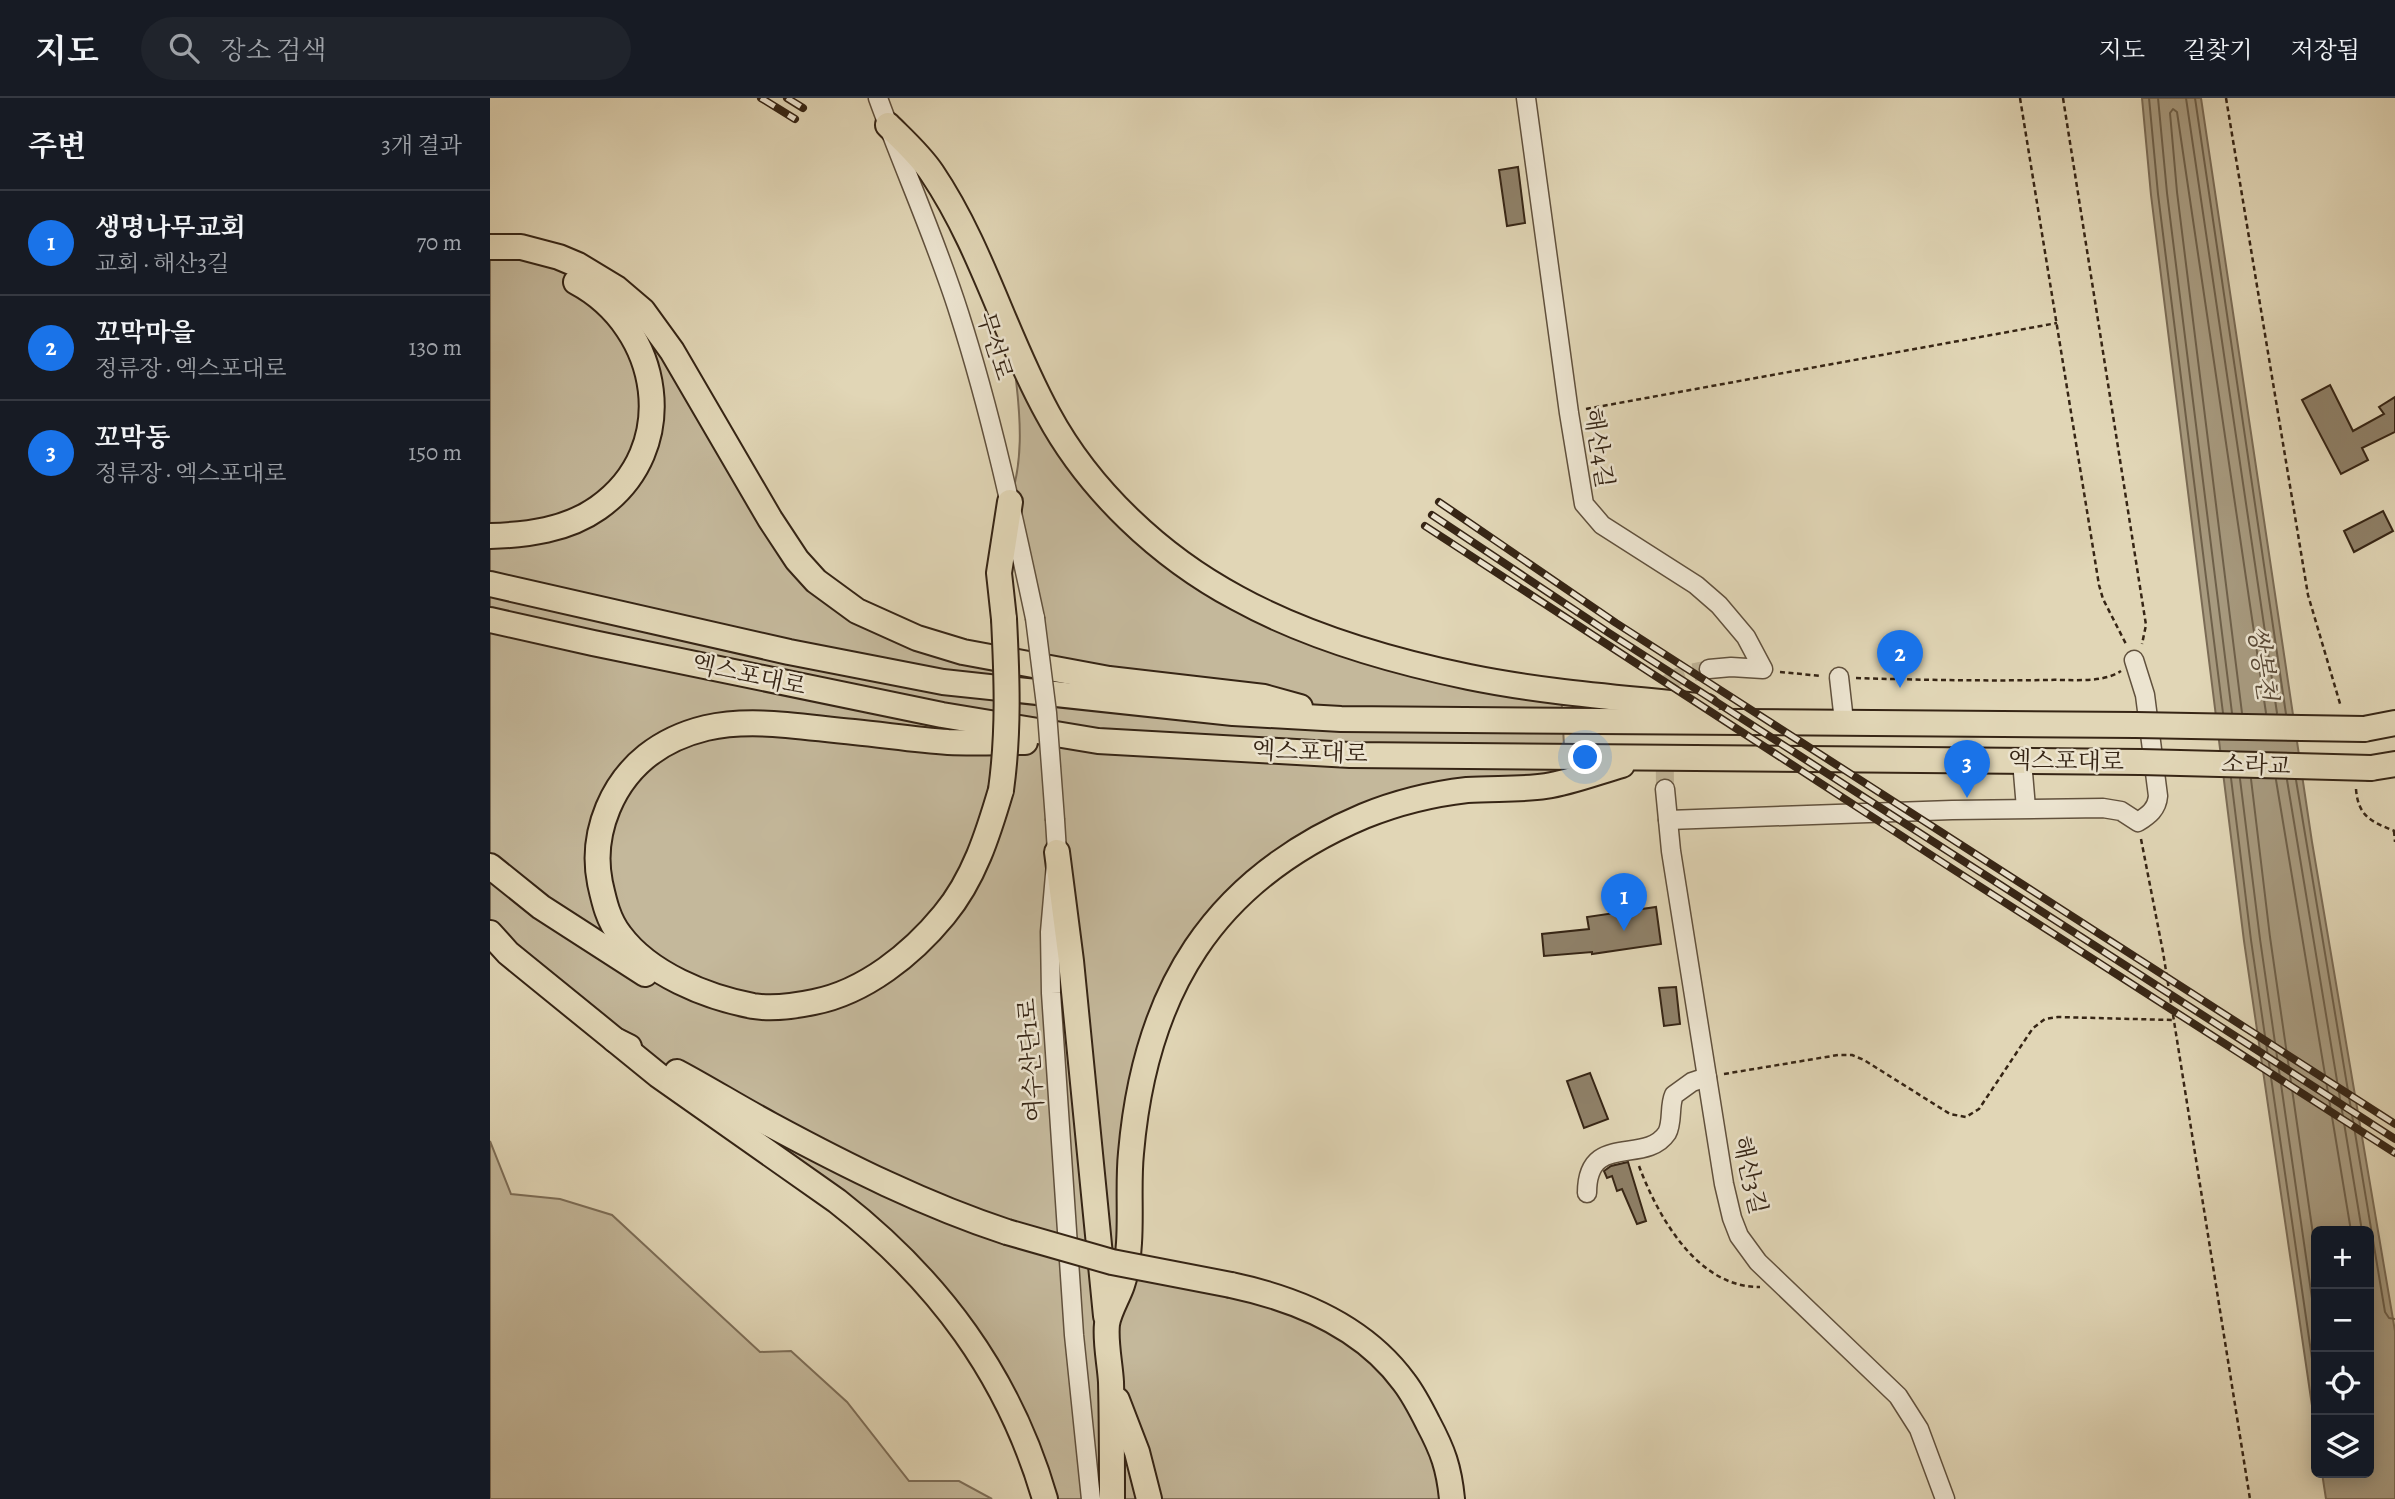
<!DOCTYPE html>
<html lang="ko">
<meta charset="utf-8">
<style>
:root{--surface:#171b24;--page:#20242c;--text:#f1f3f6;--muted:#9ea1a6;--line:#363941;--accent:#1a73e8}
body{margin:0;font-family:Alegreya,"Noto Serif KR",serif;background:var(--page);color:var(--text)}
.controls{position:absolute;right:21px;bottom:21px;display:grid;overflow:hidden;border-radius:10px;box-shadow:0 4px 18px #0003}
.controls button{width:63px;height:63px;display:grid;place-items:center;padding:0;border:0;border-bottom:2px solid var(--line);background:var(--surface);color:var(--text);font:35px sans-serif}
.you{position:absolute;left:1096px;top:660px;width:24px;height:24px;margin:-18px;border:5px solid #fff;border-radius:50%;background:#1a73e8;box-shadow:0 0 0 10px #1a73e833}
.badge{display:grid;place-items:center;width:46px;height:46px;border-radius:50%;background:var(--accent);color:#fff;font-size:23px;font-weight:700}
.pin{position:absolute;translate:-50% -58px;filter:drop-shadow(0 2px 4px #0008)}
.pin::after{content:'';position:absolute;top:37px;width:24px;height:21px;background:inherit;clip-path:polygon(0 0,100% 0,50% 100%)}
.list{margin:0;padding:0;list-style:none}
h2{display:flex;justify-content:space-between;align-items:center;height:91px;margin:0;padding:0 28px;font-size:30px}
h2 small{font-size:23px;font-weight:400;color:var(--muted)}
.list li{display:grid;grid-template-columns:46px 1fr auto;gap:21px;align-items:center;box-sizing:border-box;height:105px;padding:0 28px;border-top:2px solid var(--line)}
.list b{display:block;font-size:26px;white-space:nowrap}
.list p{margin:0;font-size:23px;white-space:nowrap;color:var(--muted)}
.list em{font-size:23px;font-style:normal;color:var(--muted)}
.icon{flex:none;width:38px;height:38px;fill:none;stroke:currentColor;stroke-width:2;stroke-linecap:round;stroke-linejoin:round}
.map{position:relative;flex:none;width:1905px;height:1401px;overflow:hidden}
header{display:flex;align-items:center;gap:42px;box-sizing:border-box;height:98px;padding:0 35px;background:var(--surface);border-bottom:2px solid var(--line)}
header strong{font-size:33px}
nav{display:flex;gap:38px;margin-inline-start:auto;font-size:24px}
.search{width:490px;height:63px;background:var(--page);display:flex;align-items:center;gap:18px;box-sizing:border-box;padding:0 24px;border-radius:38px;color:var(--muted);font-size:26px}
main{display:flex}
aside{flex:1;background:var(--surface)}
.map>svg:first-child{display:block}
.green{fill:#c4b89b;stroke:#7d6e58;stroke-width:2}
.water{fill:#a79a7f;stroke:#7a6b55;stroke-width:2}
.lines{fill:none;stroke-linecap:round;stroke-linejoin:round}
.shore{stroke:#6e604a;stroke-width:2}
.building{fill:#8f8169;stroke:#362515;stroke-width:2}
.minor-tunnel{stroke:#bfb396;stroke-width:18;stroke-dasharray:18 9;stroke-linecap:butt}
.minor-casing{stroke:#61513d;stroke-width:21}
.highway-casing{stroke:#362515;stroke-width:28}
.path{stroke:#362515;stroke-width:2.5;stroke-dasharray:5 3.5;stroke-linecap:butt}
.minor{stroke:#ece4d0;stroke-width:18}
.highway{stroke:#e1d6b6;stroke-width:24}
.rail-casing{stroke:#362515;stroke-width:8}
.rail{stroke:#ece4d0;stroke-width:5;stroke-dasharray:16;stroke-linecap:butt}
.minor-bridge-casing{stroke:#61513d;stroke-width:21;stroke-linecap:butt}
.highway-bridge-casing{stroke:#362515;stroke-width:28;stroke-linecap:butt}
.minor-bridge{stroke:#ece4d0;stroke-width:18}
.highway-bridge{stroke:#e1d6b6;stroke-width:24}
.labels{text-anchor:middle;stroke-width:5;stroke-linejoin:round;paint-order:stroke}
.street-label{font-size:24px;fill:#362515;stroke:#ece4d0}
.water-label{font-size:26px;font-style:italic;fill:#584835;stroke:#ece4d0}
</style>
<header>
<strong>지도</strong>
<div class="search"><svg class="icon" aria-label="search" viewBox="0 0 24 24"><circle cx="10" cy="10" r="6"/><path d="M15 15l6 6"/></svg>장소 검색</div>
<nav><a>지도</a><a>길찾기</a><a>저장됨</a></nav>
</header>
<main>
<aside>
<h2>주변<small>3개 결과</small></h2>
<ul class="list">
<li><span class="badge">1</span><div><b>생명나무교회</b><p>교회 · 해산3길</p></div><em>70 m</em></li>
<li><span class="badge">2</span><div><b>꼬막마을</b><p>정류장 · 엑스포대로</p></div><em>130 m</em></li>
<li><span class="badge">3</span><div><b>꼬막동</b><p>정류장 · 엑스포대로</p></div><em>150 m</em></li>
</ul>
</aside>
<div class="map">
<svg width="1905" height="1401" viewBox="0 0 1905 1401">
<rect width="100%" height="100%" fill="#e1d6b6"/>
<filter id="stains"><feTurbulence type="fractalNoise" baseFrequency=".00286" numOctaves="4"/><feColorMatrix values="0 0 0 0 .2 0 0 0 0 .09 0 0 0 0 .02 0 0 0 .5 -.17"/></filter>
<radialGradient id="worn" r=".72"><stop offset=".6" stop-color="#630" stop-opacity="0"/><stop offset="1" stop-color="#630" stop-opacity=".3"/></radialGradient>
<g class="green">
<path d="M 0,149 L 126,190 L 280,421 L 367,513 L 552,566 L 520,404 C 533,362 531,325 526,282 L 531,279 L 607,387 L 776,515 L 1071,593 L 1076,684 L 959,695 L 787,766 L 672,911 L 637,1164 L 782,1197 L 913,1282 L 962,1401 L 555,1401 L 444,1192 L 0,841 Z"/>
<polygon points="0,1043 21,1096 70,1101 122,1117 270,1254 301,1253 357,1304 419,1383 469,1383 502,1401 0,1401"/>
</g>
<polygon class="water" points="1652,0 1711,0 1822,744 1905,1233 1905,1401 1836,1401 1832,1375 1879,1375 1879,1133 1826,1133 1826,1335 1754,843 1661,97"/>
<g class="lines">
<g class="shore">
<polyline points="1659,0 1668,96 1733,615"/>
<polyline points="1668,0 1677,95 1742,615"/>
<polyline points="1696,0 1787,615"/>
<polyline points="1705,0 1796,616"/>
<polyline points="1752,615 1687,94 1680,15 1683,11 1687,14 1776,615"/>
<polyline points="1741,680 1761,842 1826,1288"/>
<polyline points="1750,681 1770,841 1826,1228"/>
<polyline points="1761,681 1780,839 1826,1157"/>
<polyline points="1786,682 1861,1133"/>
<polyline points="1797,682 1872,1133"/>
<polyline points="1806,682 1895,1214 1899,1220 1905,1221"/>
</g>
</g>
<g class="building">
<polygon points="1028,69 1035,125 1017,128 1009,72"/>
<polygon points="1840,287 1863,333 1894,316 1889,309 1905,299 1905,334 1872,350 1878,362 1851,376 1812,302"/>
<polygon points="1893,413 1903,433 1864,454 1854,433"/>
<polygon points="1166,809 1171,846 1102,856 1102,854 1054,858 1052,836 1099,831 1097,819"/>
<polygon points="1186,889 1190,926 1174,928 1169,890"/>
<polygon points="1100,975 1118,1021 1094,1030 1077,983"/>
<polygon points="1138,1064 1156,1123 1147,1126 1132,1091 1127,1093 1122,1078 1117,1080 1114,1073 1121,1068"/>
</g>
<g class="lines">
<path class="minor-tunnel" d="M 1175,691 L 1174,591 C 1182,576 1203,575 1219,571"/>
<defs>
<g id="minor">
<path d="M 388,0 C 414,72 446,142 469,215 C 501,315 523,417 545,520"/>
<polyline points="1036,0 1079,315 1094,406 1112,427 1206,487 1229,507 1256,539 1273,571 1241,569 1219,571"/>
<polyline points="1349,579 1354,623"/>
<polyline points="1532,663 1536,710"/>
<polyline points="1175,691 1181,753 1234,1086 1242,1120 1249,1138 1268,1164 1408,1298 1429,1331 1455,1401"/>
<polyline points="565,722 567,754 560,834 561,895 584,1237 601,1401"/>
<path d="M 1178,722 L 1462,712 L 1613,710 L 1631,713 L 1648,724 C 1659,717 1667,711 1668,698 L 1655,597 L 1644,562"/>
<path d="M 1097,1095 C 1097,1033 1155,1068 1177,1035 C 1183,1024 1179,1008 1184,997 L 1202,984 L 1217,979"/>
</g>
<g id="highway">
<path d="M 398,27 C 413,42 430,57 442,75 C 492,149 515,238 558,316 C 599,392 670,459 747,500 C 816,538 902,563 979,579 C 1057,595 1138,600 1217,609"/>
<polyline points="0,149 31,149 69,159 88,167 126,190 153,213 182,253 280,421 307,462 326,483 367,513 427,540 473,554 619,581 774,599 810,609"/>
<path d="M 0,438 C 37,437 77,432 108,410 C 192,351 172,230 86,184"/>
<polyline points="0,486 299,554 453,584 743,615 851,621 1646,627"/>
<polyline points="514,521 509,475 520,404"/>
<polyline points="0,522 103,545 452,617 608,643 860,657 1651,664"/>
<polyline points="1874,631 1905,625"/>
<polyline points="1881,670 1905,666"/>
<path d="M 511,692 C 498,736 484,781 454,817 C 422,856 375,894 324,904 C 305,908 281,911 263,908 C 216,899 159,876 130,837 C 118,822 114,803 110,785 C 105,760 108,734 118,710 C 136,667 171,641 216,630 C 264,619 316,630 364,634 C 395,637 426,642 458,644 C 483,645 509,644 535,644"/>
<polyline points="567,754 581,863 616,1218"/>
<polyline points="0,768 51,809 155,876"/>
<polyline points="0,835 18,855 125,942 139,949"/>
<path d="M 125,942 L 168,977 L 347,1103 C 448,1182 519,1277 555,1401"/>
<path d="M 187,974 C 219,991 249,1010 281,1027 C 357,1068 435,1107 517,1134"/>
<path d="M 741,1187 C 807,1201 873,1228 914,1284 C 924,1297 931,1311 938,1325 C 953,1353 959,1370 962,1401"/>
<polyline points="627,1302 647,1354 659,1401"/>
<path d="M 622,1401 C 622,1362 622,1323 621,1284 C 620,1266 615,1244 617,1226 C 619,1213 628,1199 632,1187 C 637,1173 638,1159 639,1145 C 641,1115 638,1085 641,1055 C 655,894 722,782 874,718 C 906,705 942,696 977,692 C 1003,690 1030,692 1056,688 C 1082,684 1107,674 1132,667"/>
</g>
</defs>
<use href="#minor" class="minor-casing"/>
<use href="#highway" class="highway-casing"/>
<g class="path">
<polyline points="1530,0 1609,487 1613,501 1637,548"/>
<polyline points="1573,0 1656,527 1652,546"/>
<polyline points="1736,0 1818,497 1851,609"/>
<polyline points="1096,311 1567,225"/>
<polyline points="1290,574 1332,578"/>
<path d="M 1366,580 C 1430,582 1493,583 1557,582 C 1579,581 1612,586 1631,573"/>
<path d="M 1866,691 C 1868,718 1881,724 1905,733"/>
<polyline points="1904,733 1905,744"/>
<polyline points="1651,741 1673,854 1760,1401"/>
<polyline points="1234,976 1348,957 1362,957 1374,962 1460,1016 1476,1019 1489,1011 1543,930 1555,921 1568,919 1682,922"/>
<path d="M 1149,1068 C 1168,1119 1208,1190 1270,1189"/>
</g>
<use href="#minor" class="minor"/>
<use href="#highway" class="highway"/>
<defs>
<g id="rail">
<polyline points="271,0 305,21"/>
<polyline points="297,0 313,10"/>
<polyline points="949,404 1126,525 1905,1026"/>
<polyline points="942,417 1119,535 1905,1041"/>
<polyline points="935,428 1444,759 1905,1055"/>
</g>
</defs>
<use href="#rail" class="rail-casing"/>
<use href="#rail" class="rail"/>
<defs>
<polyline id="minor-bridge" points="545,520 557,615 565,722"/>
<g id="highway-bridge">
<polyline points="1646,627 1874,631"/>
<polyline points="1651,664 1881,670"/>
<path d="M 511,692 C 519,634 517,580 514,521"/>
<polyline points="517,1134 622,1164 741,1187"/>
</g>
</defs>
<use href="#minor-bridge" class="minor-bridge-casing"/>
<use href="#highway-bridge" class="highway-bridge-casing"/>
<use href="#minor-bridge" class="minor-bridge"/>
<use href="#highway-bridge" class="highway-bridge"/>
</g>
<g class="labels">
<g class="street-label">
<text transform="translate(505 248) rotate(73)" y="8">무선로</text>
<text transform="translate(1109 350) rotate(81)" y="8">해산4길</text>
<text transform="translate(259 577) rotate(12)" y="8">엑스포대로</text>
<text transform="translate(820 654) rotate(2)" y="8">엑스포대로</text>
<text transform="translate(1576 663) rotate(1)" y="8">엑스포대로</text>
<text transform="translate(1766 667) rotate(2)" y="8">소라교</text>
<text transform="translate(541 962) rotate(-94)" y="8">여수산단1로</text>
<text transform="translate(1260 1077) rotate(77)" y="8">해산3길</text>
</g>
<g class="water-label">
<text transform="translate(1773 565) rotate(82)" y="9">쌍봉천</text>
</g>
</g>
<rect width="100%" height="100%" filter="url(#stains)"/>
<rect width="100%" height="100%" fill="url(#worn)"/>
</svg>
<div class="controls">
<button>+</button>
<button>−</button>
<button><svg class="icon" aria-label="locate" viewBox="0 0 24 24"><circle cx="12" cy="12" r="6"/><path d="M12 2v4M12 18v4M2 12h4M18 12h4"/></svg></button>
<button><svg class="icon" aria-label="layers" viewBox="0 0 24 24"><path d="M12 4l9 5-9 5-9-5zM3 14l9 5 9-5"/></svg></button>
</div>
<div class="you"></div>
<div class="pin badge" style="left:1134px;top:833px">1</div>
<div class="pin badge" style="left:1410px;top:590px">2</div>
<div class="pin badge" style="left:1477px;top:700px">3</div>
</div>
</main>
